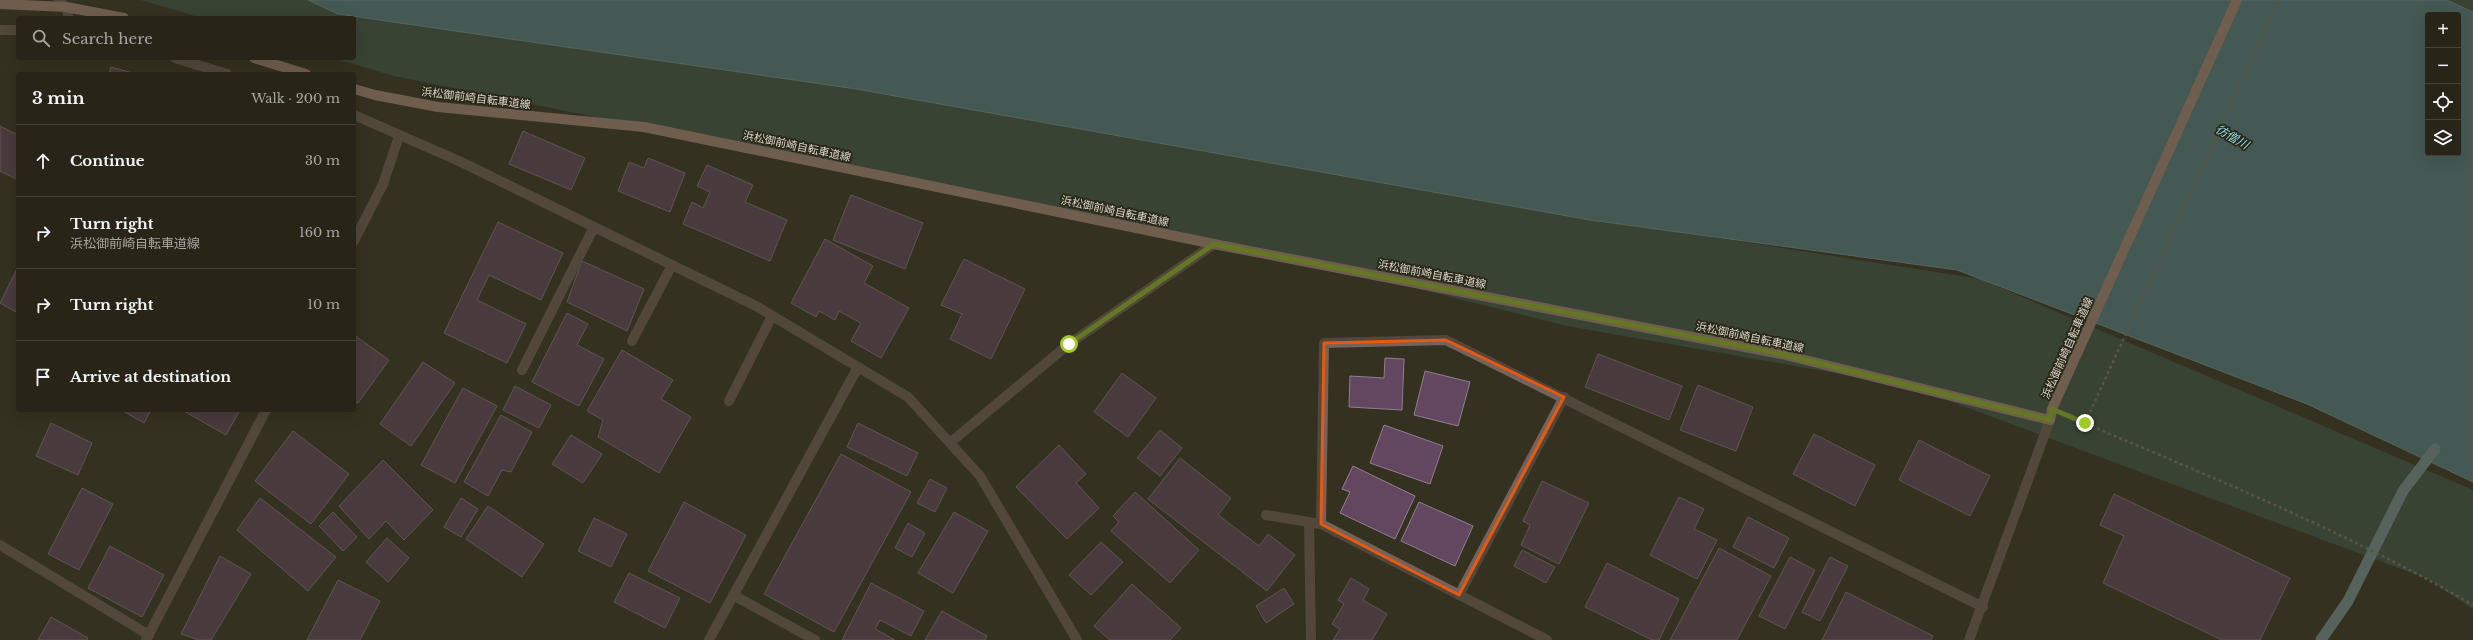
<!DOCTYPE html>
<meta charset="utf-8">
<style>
:root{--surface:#282518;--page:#343125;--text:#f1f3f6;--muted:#a5a5a2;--line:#444237}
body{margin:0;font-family:"Libre Baskerville","Noto Sans JP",serif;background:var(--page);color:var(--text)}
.controls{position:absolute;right:12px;top:12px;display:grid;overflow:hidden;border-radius:4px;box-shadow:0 4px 16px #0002}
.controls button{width:36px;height:36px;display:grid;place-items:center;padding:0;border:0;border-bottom:1px solid var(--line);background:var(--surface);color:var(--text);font:20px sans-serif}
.stop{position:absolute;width:12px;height:12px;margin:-9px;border:3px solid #a1c929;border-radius:50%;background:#fff}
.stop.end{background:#a1c929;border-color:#fff;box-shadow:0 1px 4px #0008}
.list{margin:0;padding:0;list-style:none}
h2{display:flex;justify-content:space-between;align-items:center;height:52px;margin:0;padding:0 16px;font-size:17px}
h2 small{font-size:13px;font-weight:400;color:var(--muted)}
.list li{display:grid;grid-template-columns:26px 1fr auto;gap:12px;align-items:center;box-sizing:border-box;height:72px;padding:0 16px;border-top:1px solid var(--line)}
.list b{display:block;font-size:15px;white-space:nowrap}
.list p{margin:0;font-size:13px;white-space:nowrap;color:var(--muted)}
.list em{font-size:13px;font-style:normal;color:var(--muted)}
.icon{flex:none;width:22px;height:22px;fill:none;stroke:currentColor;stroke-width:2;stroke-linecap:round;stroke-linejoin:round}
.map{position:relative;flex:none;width:2473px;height:640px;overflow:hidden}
.search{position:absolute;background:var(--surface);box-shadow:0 4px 16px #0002;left:16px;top:16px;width:340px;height:44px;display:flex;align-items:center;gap:10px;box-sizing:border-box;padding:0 14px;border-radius:4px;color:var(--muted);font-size:15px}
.panel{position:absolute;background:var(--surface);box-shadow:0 4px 16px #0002;left:16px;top:72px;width:340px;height:340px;border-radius:4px}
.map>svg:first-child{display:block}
.green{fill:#3e594c}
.water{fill:#598993;stroke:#7fa0a4;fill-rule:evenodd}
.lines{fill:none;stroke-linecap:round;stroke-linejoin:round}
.stream{stroke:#7fa0a4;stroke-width:11}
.building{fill:#634761;stroke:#8f7f8e}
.path{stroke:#838071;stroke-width:2.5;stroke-dasharray:3 3;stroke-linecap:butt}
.minor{stroke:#74635c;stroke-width:10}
.major{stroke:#b59585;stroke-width:10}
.route{stroke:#a1c929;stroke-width:5}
.marked{fill:none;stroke:#e8590c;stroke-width:3;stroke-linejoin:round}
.labels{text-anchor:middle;stroke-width:3.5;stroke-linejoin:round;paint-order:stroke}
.street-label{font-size:11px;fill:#d9d7cc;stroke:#2b2716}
.water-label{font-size:12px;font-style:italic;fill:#8addec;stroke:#2b2716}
</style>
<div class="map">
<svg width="2473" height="640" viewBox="0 0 2473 640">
<rect width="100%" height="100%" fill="#353120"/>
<g class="green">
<polygon points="141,0 373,0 1654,228 1980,279 2473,490 2473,609 2428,579 1909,386 1567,326 1314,263 394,76 333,58 354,58 354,18 202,18"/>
<polygon points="2448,0 2473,0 2473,12"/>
</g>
<path class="water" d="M 308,0 L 2447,0 L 2473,12 L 2473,482 L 2307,404 L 1957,270 L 1590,220 L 856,89 L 338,14 ZM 2428,15 L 2458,15 L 2458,153 L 2428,153 Z"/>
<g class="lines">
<polyline class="stream" points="2321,640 2348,601 2403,491 2435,449"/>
</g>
<g class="building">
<polygon points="111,67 136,74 109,74"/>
<polygon points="0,126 18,135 18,180 0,171"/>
<polygon points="523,131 585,158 571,190 509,164"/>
<polygon points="648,158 685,173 670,212 618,191 629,162 644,168"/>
<polygon points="707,165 753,185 745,202 787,220 770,261 683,224 692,202 703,208 710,192 697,186"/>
<polygon points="851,195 923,223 905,269 833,240"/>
<polygon points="498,222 563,253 541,300 489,275 477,300 526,324 507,363 444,333"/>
<polygon points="825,239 873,266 864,283 909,308 881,358 851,341 861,323 839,311 835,320 819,311 816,317 791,303"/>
<polygon points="964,259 1025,289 991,359 950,339 962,314 941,305"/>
<polygon points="582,261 644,289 627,331 567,302"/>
<polygon points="18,267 18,313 0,303"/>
<polygon points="567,313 588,324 577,345 604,359 579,406 532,382"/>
<polygon points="354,335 389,360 358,403 354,400"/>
<polygon points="622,350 673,380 661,399 691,417 659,473 598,437 603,420 587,411"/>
<polygon points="1598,354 1682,386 1669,420 1585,387"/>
<polygon points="1385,358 1404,359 1402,410 1349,407 1350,376 1384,378"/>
<polygon points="423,362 455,383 411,446 380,424"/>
<polygon points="1425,371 1470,382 1458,426 1414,415"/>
<polygon points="1122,373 1156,398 1128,437 1094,412"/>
<polygon points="1698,385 1753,407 1736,451 1680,430"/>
<polygon points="515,386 551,405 539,428 503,410"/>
<polygon points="463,388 497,406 455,483 421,465"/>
<polygon points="121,410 151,410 144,423"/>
<polygon points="182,410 240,410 226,435"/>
<polygon points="501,415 532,432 511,472 502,470 488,496 464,482"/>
<polygon points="51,423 92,443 78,475 36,456"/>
<polygon points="858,423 918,453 907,476 847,447"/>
<polygon points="1384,425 1443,446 1430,484 1370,463"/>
<polygon points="1160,430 1182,448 1160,476 1137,458"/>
<polygon points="293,431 349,474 311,524 255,481"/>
<polygon points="1814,434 1875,465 1855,506 1793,474"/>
<polygon points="571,435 602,454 583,483 552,464"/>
<polygon points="1919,440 1990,476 1970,516 1899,480"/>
<polygon points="1059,445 1086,474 1076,483 1099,508 1067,539 1016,487"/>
<polygon points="841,454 911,492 834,632 764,594"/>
<polygon points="1180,458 1231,498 1218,515 1259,546 1268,534 1295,555 1267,591 1148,499"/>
<polygon points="383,460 433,510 404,540 386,521 369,539 339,506"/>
<polygon points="1353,466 1415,496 1395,539 1340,513 1350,492 1342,489"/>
<polygon points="930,479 947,488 935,512 917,503"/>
<polygon points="1542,481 1589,503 1559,564 1521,545 1530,525 1523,521"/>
<polygon points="82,488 113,504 79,570 48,554"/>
<polygon points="1135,492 1199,550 1170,583 1111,531 1119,522 1113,516"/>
<polygon points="2114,494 2290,578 2260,640 2222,640 2103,583 2124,536 2100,525"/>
<polygon points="1679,497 1704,509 1694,529 1717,540 1697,579 1650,555"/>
<polygon points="260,498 336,557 308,591 237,530"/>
<polygon points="461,498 478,509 461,537 444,527"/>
<polygon points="684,502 746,535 710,603 648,571"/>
<polygon points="1419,502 1473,526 1455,566 1401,541"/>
<polygon points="488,506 544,544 522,577 466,539"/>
<polygon points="333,512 357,537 343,551 319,526"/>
<polygon points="954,512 988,531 953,593 918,573"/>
<polygon points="1748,517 1789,538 1774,568 1733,547"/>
<polygon points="594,518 627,534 611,567 578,551"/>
<polygon points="908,523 925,533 912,557 895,548"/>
<polygon points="387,538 409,558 388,582 366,562"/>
<polygon points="1101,542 1123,562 1091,595 1069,575"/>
<polygon points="110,546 164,575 142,617 88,588"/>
<polygon points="1719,548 1771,576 1737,640 1670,640"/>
<polygon points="1522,550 1555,567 1546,583 1514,566"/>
<polygon points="220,556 251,574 211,640 199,640 181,634"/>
<polygon points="1790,557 1815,570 1785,629 1759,616"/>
<polygon points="1830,557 1848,566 1820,621 1802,612"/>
<polygon points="1607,563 1679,599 1659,640 1652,640 1585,607"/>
<polygon points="629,573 680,598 665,628 614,602"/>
<polygon points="1351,578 1369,589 1363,600 1387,614 1372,640 1333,640 1340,629 1332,624 1344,604 1338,600"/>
<polygon points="338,580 380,601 360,640 307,640"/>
<polygon points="871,583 924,611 911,636 880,620 875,629 895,640 842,640"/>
<polygon points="1132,584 1181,628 1170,640 1110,640 1094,626"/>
<polygon points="1284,588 1294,604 1266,623 1256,606"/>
<polygon points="1846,592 1933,636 1931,640 1822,640"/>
<polygon points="942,611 987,636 985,640 925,640"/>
<polygon points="51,617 88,638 87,640 38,640"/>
</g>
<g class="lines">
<g class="path">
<path d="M 2075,419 C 2210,477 2346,531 2473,605"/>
<polyline points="2085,423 2279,0"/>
</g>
<g class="minor">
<polyline points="58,0 66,7 69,18"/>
<polyline points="0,30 18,30"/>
<polyline points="175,58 227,74"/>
<polyline points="354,115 459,161 756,306 908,397 980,476 1077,640"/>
<polyline points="354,241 383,184 399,136"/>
<polyline points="632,341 672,265"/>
<polyline points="522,370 594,227"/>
<polyline points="729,401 772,316"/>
<polyline points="951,442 1069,344 1214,244"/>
<polyline points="1266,515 1321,524 1547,640"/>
<polyline points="1309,523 1311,640"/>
<polyline points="1321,524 1324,343 1446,340 1983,607"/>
<polyline points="0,545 149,635"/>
<polyline points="733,595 815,640"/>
<polyline points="1459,595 1564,397"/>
<polyline points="146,640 266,410"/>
<polyline points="709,640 858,367"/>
<polyline points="1969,640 2050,420"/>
</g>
<g class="major">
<polyline points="0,4 66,7 124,18"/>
<polyline points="254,58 306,74"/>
<polyline points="354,89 375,95 438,107 644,127 1214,244 1781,354 2050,420 2052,409 2237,0"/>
</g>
</g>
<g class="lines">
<polyline class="route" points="1069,344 1214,244 1781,354 2050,420 2052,409 2085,423"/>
</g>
<path d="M0 0H2473V640H0ZM 1446,340 L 1564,397 L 1459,595 L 1321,524 L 1324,343 Z" fill="#353120" fill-opacity=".55" fill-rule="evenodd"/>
<path class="marked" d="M 1446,340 L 1564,397 L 1459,595 L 1321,524 L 1324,343 Z"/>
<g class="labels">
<g class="street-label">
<text transform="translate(476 98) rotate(7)" y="4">浜松御前崎自転車道線</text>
<text transform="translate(797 146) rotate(12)" y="4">浜松御前崎自転車道線</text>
<text transform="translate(1115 211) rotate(12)" y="4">浜松御前崎自転車道線</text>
<text transform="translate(1432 274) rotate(11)" y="4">浜松御前崎自転車道線</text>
<text transform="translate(1750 337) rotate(12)" y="4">浜松御前崎自転車道線</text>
<text transform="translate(2067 348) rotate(-66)" y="4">浜松御前崎自転車道線</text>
</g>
<g class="water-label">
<text transform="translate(2232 137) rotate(30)" y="4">彷僧川</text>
</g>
</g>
</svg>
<div class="controls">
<button>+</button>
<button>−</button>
<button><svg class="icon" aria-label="locate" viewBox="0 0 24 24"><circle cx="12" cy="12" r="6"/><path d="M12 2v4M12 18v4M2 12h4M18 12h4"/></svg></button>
<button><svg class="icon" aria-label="layers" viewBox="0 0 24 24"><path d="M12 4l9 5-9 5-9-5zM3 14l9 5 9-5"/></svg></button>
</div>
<div class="stop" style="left:1069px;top:344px"></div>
<div class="stop end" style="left:2085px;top:423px"></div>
<div class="search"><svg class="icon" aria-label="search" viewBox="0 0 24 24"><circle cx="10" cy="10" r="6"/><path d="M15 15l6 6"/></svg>Search here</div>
<section class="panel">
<h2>3 min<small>Walk · 200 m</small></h2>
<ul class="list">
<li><svg class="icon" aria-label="ahead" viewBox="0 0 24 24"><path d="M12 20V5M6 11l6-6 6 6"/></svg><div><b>Continue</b></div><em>30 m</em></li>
<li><svg class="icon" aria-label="right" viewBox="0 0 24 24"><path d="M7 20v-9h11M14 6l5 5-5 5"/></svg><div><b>Turn right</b><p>浜松御前崎自転車道線</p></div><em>160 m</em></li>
<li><svg class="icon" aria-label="right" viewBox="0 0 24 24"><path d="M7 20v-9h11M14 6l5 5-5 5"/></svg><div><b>Turn right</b></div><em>10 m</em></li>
<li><svg class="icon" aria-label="arrive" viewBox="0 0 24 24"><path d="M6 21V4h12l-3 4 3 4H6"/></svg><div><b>Arrive at destination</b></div></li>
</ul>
</section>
</div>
